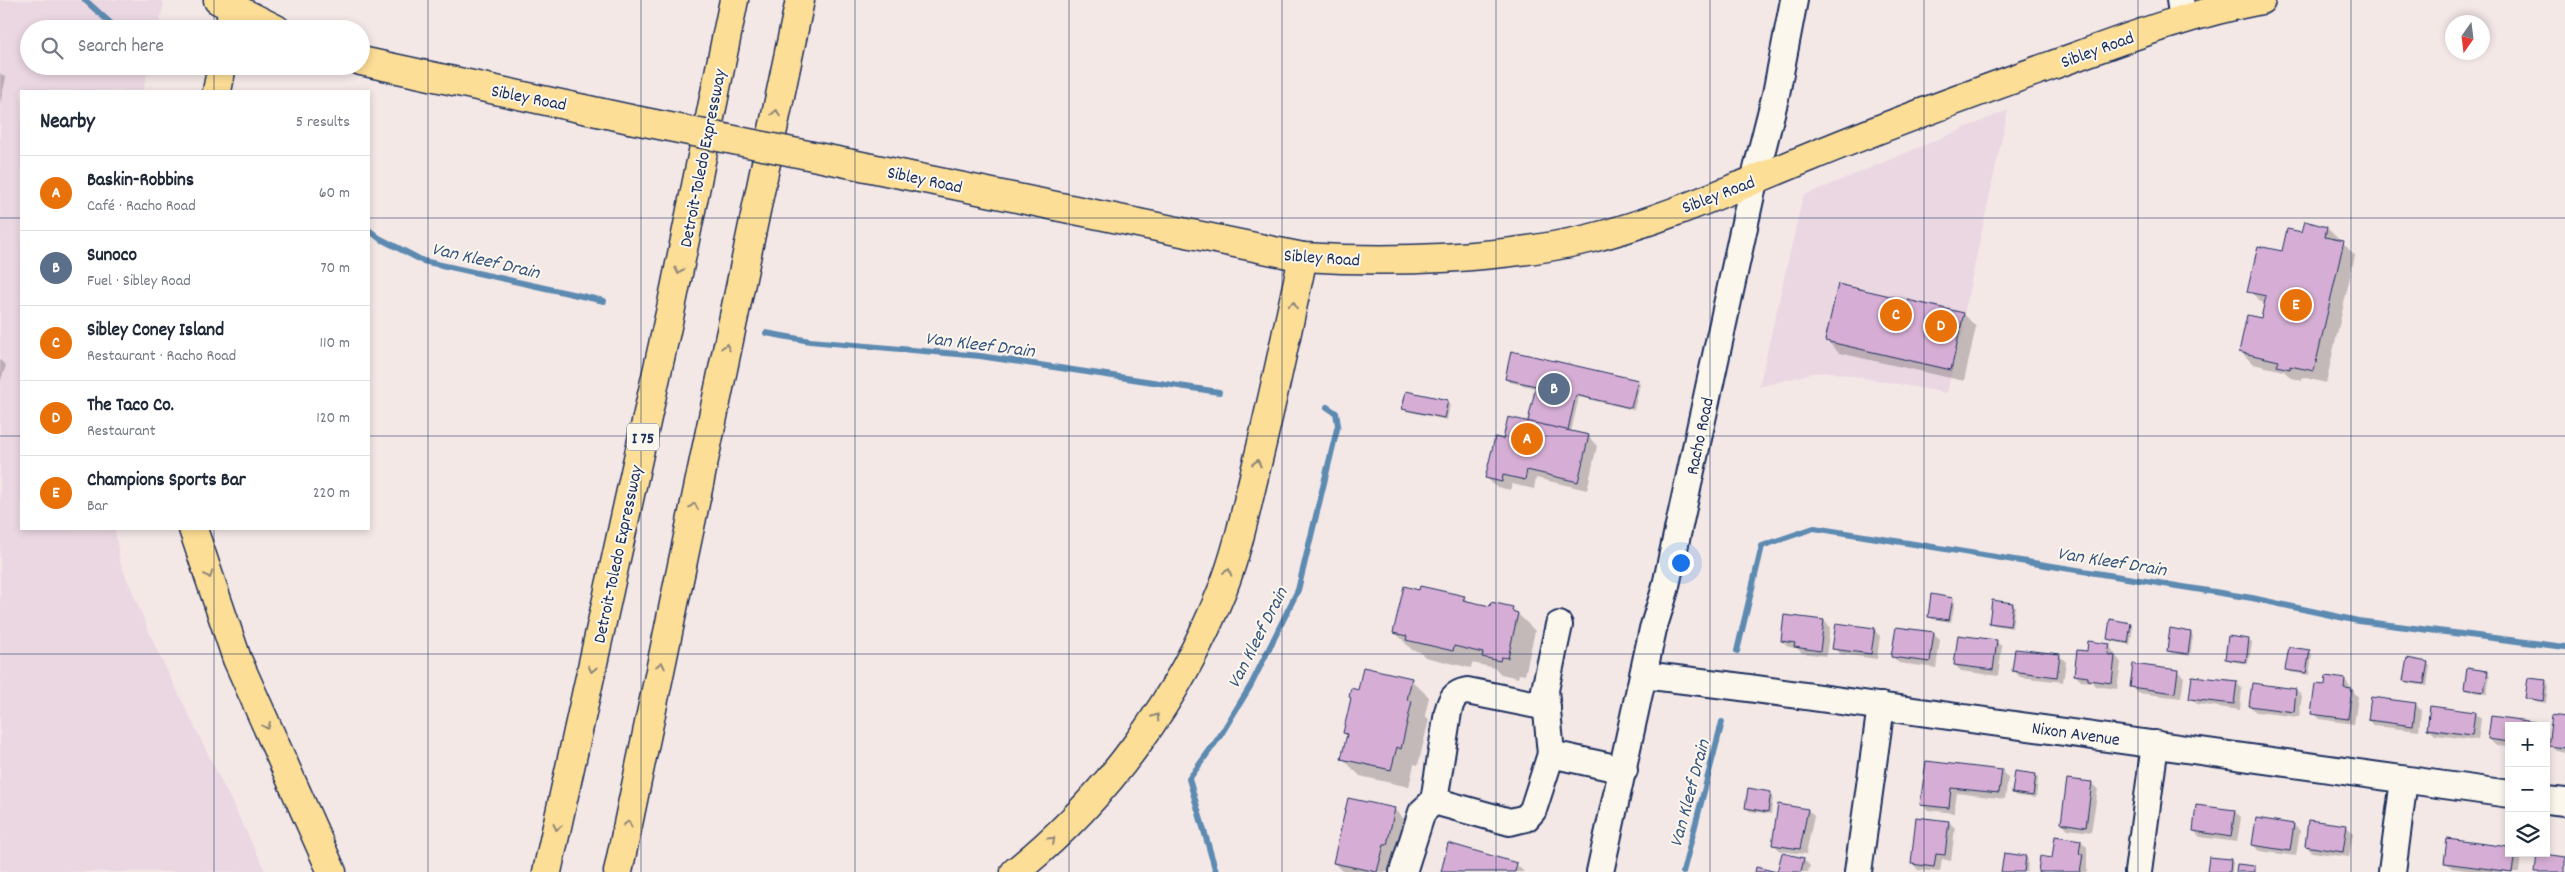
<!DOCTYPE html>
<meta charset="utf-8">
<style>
:root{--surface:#fff;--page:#f6f6f7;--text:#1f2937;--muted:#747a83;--line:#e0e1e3;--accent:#b45309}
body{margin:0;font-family:Dekko,sans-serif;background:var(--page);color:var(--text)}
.controls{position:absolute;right:15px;bottom:15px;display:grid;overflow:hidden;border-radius:0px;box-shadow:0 2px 8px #0003}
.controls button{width:45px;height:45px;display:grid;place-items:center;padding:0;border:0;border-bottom:1px solid var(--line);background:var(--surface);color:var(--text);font:25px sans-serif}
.compass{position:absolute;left:2445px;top:15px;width:45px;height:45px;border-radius:50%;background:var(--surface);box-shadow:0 2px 8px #0003;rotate:194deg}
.you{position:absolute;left:1680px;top:562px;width:18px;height:18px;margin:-12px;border:4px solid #fff;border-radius:50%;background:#1a73e8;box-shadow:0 0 0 8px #1a73e833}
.badge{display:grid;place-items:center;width:32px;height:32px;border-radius:50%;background:var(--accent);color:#fff;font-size:16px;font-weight:700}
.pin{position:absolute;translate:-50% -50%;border:2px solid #fff;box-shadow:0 1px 5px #0006}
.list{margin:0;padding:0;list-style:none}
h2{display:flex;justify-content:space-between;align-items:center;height:65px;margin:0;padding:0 20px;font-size:21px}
h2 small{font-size:16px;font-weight:400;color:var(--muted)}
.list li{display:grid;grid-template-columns:32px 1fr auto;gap:15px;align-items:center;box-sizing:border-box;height:75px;padding:0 20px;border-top:1px solid var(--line)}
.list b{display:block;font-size:19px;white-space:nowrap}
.list p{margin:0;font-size:16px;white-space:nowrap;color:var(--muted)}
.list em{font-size:16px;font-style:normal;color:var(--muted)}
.icon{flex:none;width:28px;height:28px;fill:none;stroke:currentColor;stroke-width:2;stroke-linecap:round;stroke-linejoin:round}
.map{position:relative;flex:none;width:2565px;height:872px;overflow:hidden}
.search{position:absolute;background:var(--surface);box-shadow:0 2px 8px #0003;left:20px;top:20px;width:350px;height:55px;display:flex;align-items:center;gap:12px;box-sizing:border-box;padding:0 18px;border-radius:28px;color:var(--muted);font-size:19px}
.panel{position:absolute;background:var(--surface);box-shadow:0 2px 8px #0003;left:20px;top:90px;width:350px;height:440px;border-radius:0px}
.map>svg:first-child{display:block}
.built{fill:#ebd7e2}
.shadow{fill:#0003}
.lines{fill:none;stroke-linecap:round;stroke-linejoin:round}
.stream{stroke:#5d8ab1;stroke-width:6}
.building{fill:#d6aed5;stroke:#1b2f5e}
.minor-casing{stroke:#1b2f5e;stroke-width:30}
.major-casing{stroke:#1b2f5e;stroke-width:31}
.highway-casing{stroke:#1b2f5e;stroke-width:31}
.minor{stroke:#fbf7ec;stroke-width:26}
.major{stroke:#fdde96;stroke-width:28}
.highway{stroke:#fdde96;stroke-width:28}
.major-bridge-casing{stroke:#1b2f5e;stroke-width:31;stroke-linecap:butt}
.major-bridge{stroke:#fdde96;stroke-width:28}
.oneway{stroke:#8c867a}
.grid{fill:none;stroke:#1b2f5e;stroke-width:1;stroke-opacity:0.55}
.labels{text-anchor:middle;stroke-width:4;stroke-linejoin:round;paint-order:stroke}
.shield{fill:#fbf7ec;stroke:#5e6b89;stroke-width:1}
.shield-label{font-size:16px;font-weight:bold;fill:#1b2f5e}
.street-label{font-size:18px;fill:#1b2f5e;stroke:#fbf7ec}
.water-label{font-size:19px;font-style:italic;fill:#365581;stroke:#fbf7ec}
</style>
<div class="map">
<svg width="2565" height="872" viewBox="0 0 2565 872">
<rect width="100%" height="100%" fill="#f4e8e7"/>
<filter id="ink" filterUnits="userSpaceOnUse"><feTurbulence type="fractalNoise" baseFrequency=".02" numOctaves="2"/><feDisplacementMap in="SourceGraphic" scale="10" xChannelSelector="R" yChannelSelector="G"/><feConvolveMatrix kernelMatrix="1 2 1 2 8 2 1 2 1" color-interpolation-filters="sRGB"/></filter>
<g filter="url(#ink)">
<g class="built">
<polygon points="0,0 160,0 164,3 158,29 29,29 29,66 149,66 143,91 21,91 21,529 115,529 120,562 156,648 266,872 0,872"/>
<polygon points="2008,110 1947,393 1831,372 1813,373 1759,387 1803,196"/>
</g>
<g class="shadow">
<polygon points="0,73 6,78 0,104"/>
<polygon points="2327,228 2355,255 2326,383 2302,377 2302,380 2291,378 2284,371 2253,364 2240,351 2262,319 2265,305 2249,291 2303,234"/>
<polygon points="1839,285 1964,314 1976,327 1964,381 1839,353 1826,340"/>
<polygon points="0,360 6,366 0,382"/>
<polygon points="1506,379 1637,382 1640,384 1634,410 1579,397 1571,432 1588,436 1597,446 1587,490 1536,478 1534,489 1512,484 1511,490 1496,487 1487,478 1504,440 1528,423 1536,388 1509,382"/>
<polygon points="1448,402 1450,404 1447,420 1406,411 1403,408"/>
<polygon points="1420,592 1464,597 1471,603 1491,608 1512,608 1535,631 1525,675 1519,674 1518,678 1501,674 1495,668 1472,663 1471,668 1425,657 1420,652 1412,650 1395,632"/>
<polygon points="1952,599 1955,602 1951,622 1932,619 1930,616"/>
<polygon points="2013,604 2015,607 2012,628 1993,625 1990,622"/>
<polygon points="1824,621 1830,627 1826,656 1802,653 1797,648 1788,647 1782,641"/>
<polygon points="2130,624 2133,627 2130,645 2111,641 2108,639"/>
<polygon points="1897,628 1934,633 1940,640 1936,668 1899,663 1893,657"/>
<polygon points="1874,630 1880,636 1877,659 1840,654 1834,648"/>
<polygon points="2191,633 2193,636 2190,656 2171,653 2168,651"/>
<polygon points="2229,638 2249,641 2252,643 2248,664 2229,661 2226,658"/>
<polygon points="1996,641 2002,647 1998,676 1961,671 1955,665"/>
<polygon points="2109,645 2121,663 2117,689 2095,686 2092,682 2081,681 2075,675 2088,653"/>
<polygon points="2309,651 2312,654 2309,675 2289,672 2286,669"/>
<polygon points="2059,655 2066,662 2063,682 2020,677 2014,671"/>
<polygon points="2427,663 2430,666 2427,686 2407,683 2405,680"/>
<polygon points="2177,671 2184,677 2181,698 2138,693 2132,687"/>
<polygon points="2487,672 2490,675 2487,694 2468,691 2465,689"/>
<polygon points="2327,678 2345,680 2358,697 2354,724 2319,719 2313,713 2326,687"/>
<polygon points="1411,680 1429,697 1425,716 1429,720 1418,765 1414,764 1409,787 1360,776 1342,758 1347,736 1344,733"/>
<polygon points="2236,682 2242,689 2240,710 2197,704 2191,698"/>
<polygon points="2546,682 2548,684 2546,703 2529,700 2527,698"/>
<polygon points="2296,690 2302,696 2299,717 2256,712 2250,706"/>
<polygon points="2415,704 2421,710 2419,731 2375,726 2369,720"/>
<polygon points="2474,713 2481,719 2478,740 2435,735 2429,729"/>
<polygon points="2492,718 2535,723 2538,726 2509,726 2509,746 2495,745 2489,739"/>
<polygon points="2565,718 2565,753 2556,751 2549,745"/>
<polygon points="1927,762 2002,771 2008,778 2005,799 1957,793 1954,813 1928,810 1922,804"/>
<polygon points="2036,775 2038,778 2036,798 2016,796 2013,793"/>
<polygon points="2091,783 2098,789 2091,832 2068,829 2062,823"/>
<polygon points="1770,793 1773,795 1771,814 1749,811 1747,808"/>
<polygon points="1395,810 1412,827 1399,872 1343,872 1334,863"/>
<polygon points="1808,810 1814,816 1806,854 1780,851 1774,844"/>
<polygon points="2234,811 2241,817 2237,842 2200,837 2194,831"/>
<polygon points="1949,822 1955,828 1951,861 1942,859 1940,872 1918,870 1912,863"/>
<polygon points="2294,825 2300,831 2296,856 2259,851 2253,845"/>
<polygon points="2346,826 2353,833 2349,857 2312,852 2306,846"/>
<polygon points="2081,841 2087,847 2087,872 2039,872 2053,859"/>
<polygon points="2509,853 2521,855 2519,872 2478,872 2452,868 2446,862"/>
<polygon points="2026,857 2028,860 2027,872 2002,872"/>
<polygon points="1804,860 1810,866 1808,872 1779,872"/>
<polygon points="2231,860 2233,863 2232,872 2208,872"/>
<polygon points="1516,864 1524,872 1443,872"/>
</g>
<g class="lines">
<g class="stream">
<polyline points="85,0 117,29"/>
<polyline points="369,230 379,238 423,261 604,301"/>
<polyline points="766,333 810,341 980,356 1219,392"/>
<polyline points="1737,651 1762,546 1814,528 2252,598 2358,621 2565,647"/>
<polyline points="1216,872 1189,779 1220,736 1251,685 1298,590 1338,425 1336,413 1327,407"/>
<polyline points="1683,872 1722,722"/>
</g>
</g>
<g class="building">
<polygon points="2305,221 2327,227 2325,237 2344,241 2314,371 2290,366 2290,369 2277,366 2279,361 2239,352 2247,315 2261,318 2266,296 2247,292 2258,246 2282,251 2287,229 2302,232"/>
<polygon points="1838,284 1964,313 1951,370 1825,341"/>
<polygon points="1511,351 1638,380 1631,408 1576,395 1567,434 1527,425 1536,386 1505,379"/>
<polygon points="1406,391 1448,400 1444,418 1402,409"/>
<polygon points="1508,417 1589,435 1578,482 1527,470 1525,480 1503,475 1502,482 1485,478 1495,437 1503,439"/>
<polygon points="1404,586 1419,590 1420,586 1465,596 1463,600 1490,606 1491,602 1513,607 1512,611 1518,613 1508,658 1501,657 1500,661 1482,657 1483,653 1454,646 1453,651 1406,640 1407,636 1393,633"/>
<polygon points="1931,594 1953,598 1949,620 1928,617"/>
<polygon points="1992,600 2013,603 2010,626 1989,623"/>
<polygon points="1784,615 1824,620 1820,651 1794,647 1795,643 1781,641"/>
<polygon points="2110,619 2131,623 2128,643 2107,639"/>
<polygon points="1836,623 1875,628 1871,654 1832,649"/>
<polygon points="1896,627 1934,632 1930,662 1891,657"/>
<polygon points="2170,628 2191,632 2188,654 2167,651"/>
<polygon points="1958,635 1997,640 1993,670 1954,665"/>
<polygon points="2228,636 2249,639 2246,662 2225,659"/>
<polygon points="2088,641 2110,644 2108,654 2115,656 2112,683 2088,680 2088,677 2074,675 2077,650 2087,651"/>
<polygon points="2289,647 2310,650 2306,673 2285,670"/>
<polygon points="2015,649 2060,654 2057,677 2012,671"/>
<polygon points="2407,658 2428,662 2424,684 2403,681"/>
<polygon points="2133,664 2178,670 2175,693 2130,687"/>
<polygon points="1363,667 1412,678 1407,700 1412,701 1401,749 1397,747 1391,770 1341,759 1347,734 1343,733 1351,698 1349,697 1351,688 1358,690"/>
<polygon points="2467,668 2488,671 2484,692 2464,689"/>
<polygon points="2192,676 2237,681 2234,704 2189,699"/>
<polygon points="2326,676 2345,679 2344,688 2352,689 2348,719 2311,714 2315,684 2325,685"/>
<polygon points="2528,678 2546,680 2543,701 2525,698"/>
<polygon points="2252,683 2296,689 2294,712 2249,706"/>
<polygon points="2371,697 2416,703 2413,726 2368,720"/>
<polygon points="2430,706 2475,712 2472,735 2427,729"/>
<polygon points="2552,715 2565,717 2565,748 2548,746"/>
<polygon points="2491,716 2535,722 2535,726 2509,726 2509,742 2488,739"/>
<polygon points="1926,761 2002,770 1999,793 1951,788 1949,808 1920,805"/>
<polygon points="2015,771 2036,774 2033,796 2012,793"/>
<polygon points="2067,779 2092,782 2086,827 2061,823"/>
<polygon points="1748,788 1771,792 1768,812 1745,808"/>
<polygon points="1348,798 1395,808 1387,845 1384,845 1377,872 1333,863"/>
<polygon points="1778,804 1808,809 1800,849 1772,845"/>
<polygon points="2196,805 2235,810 2231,837 2193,831"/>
<polygon points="1916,817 1949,821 1945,855 1936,854 1934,867 1911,864"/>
<polygon points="2256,818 2294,824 2290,851 2252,845"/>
<polygon points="2308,820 2347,825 2343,852 2305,846"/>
<polygon points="2055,836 2081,840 2079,854 2083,854 2080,872 2038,872 2040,856 2052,858"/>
<polygon points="2447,839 2509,847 2509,853 2515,853 2512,872 2444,863"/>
<polygon points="1448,843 1517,863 1515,872 1441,872"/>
<polygon points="1782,853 1804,858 1801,872 1755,872 1756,867 1777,872"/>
<polygon points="2004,853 2026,856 2024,872 2001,872"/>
<polygon points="2537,853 2565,857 2565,872 2535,872"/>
<polygon points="2209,857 2231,859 2230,872 2207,872"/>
<polygon points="2237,864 2255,866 2255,872 2236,872"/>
</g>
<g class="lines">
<defs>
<g id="minor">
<polyline points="2180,0 2183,19"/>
<polyline points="1559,625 1545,690 1551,754 1624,770"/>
<polyline points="1643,675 1734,686 2509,794"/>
<polyline points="2546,800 2565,802"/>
<path d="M 1434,801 L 1448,712 C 1451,700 1454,693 1467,691 L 1547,707"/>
<polyline points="1403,872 1422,812 1434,801 1510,822 1526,818 1533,810 1551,754"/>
<polyline points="1600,872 1653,629 1665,590 1754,181 1776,94 1794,0"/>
<polyline points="1858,872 1881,706"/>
<polyline points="2138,872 2155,744"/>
<polyline points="2392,872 2404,780"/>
</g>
<g id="major">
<polyline points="218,0 276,29"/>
<polyline points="361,61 630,119"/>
<path d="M 847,163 L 1303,257 C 1392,263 1502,259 1588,239 C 1665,220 1738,186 1810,157 C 1889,124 1969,95 2050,66 C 2119,41 2188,14 2261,0"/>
</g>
<g id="highway">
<polyline points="229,29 233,8"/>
<polyline points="217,91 222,66"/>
<polyline points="193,529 237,659 332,872"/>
<polyline points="547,872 670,313 734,0"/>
<polyline points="618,872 800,0"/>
<path d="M 1015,872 C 1108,797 1179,699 1223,588 C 1238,550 1246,509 1256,468 C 1273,398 1288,328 1303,257"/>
</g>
</defs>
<use href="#minor" class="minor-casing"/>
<use href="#major" class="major-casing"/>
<use href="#highway" class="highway-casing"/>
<use href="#minor" class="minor"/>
<use href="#major" class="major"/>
<use href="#highway" class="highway"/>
<defs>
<polyline id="major-bridge" points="630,119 847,163"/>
</defs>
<use href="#major-bridge" class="major-bridge-casing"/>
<use href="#major-bridge" class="major-bridge"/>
</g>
<defs><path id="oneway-chevron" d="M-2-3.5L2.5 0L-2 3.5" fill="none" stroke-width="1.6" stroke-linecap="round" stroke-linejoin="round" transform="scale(1.25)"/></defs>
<g class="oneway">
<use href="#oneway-chevron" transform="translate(776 113) rotate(-78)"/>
<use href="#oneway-chevron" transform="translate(679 271) rotate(102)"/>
<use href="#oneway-chevron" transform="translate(1293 305) rotate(-78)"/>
<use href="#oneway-chevron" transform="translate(726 347) rotate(-78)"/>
<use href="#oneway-chevron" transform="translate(1257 463) rotate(-76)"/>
<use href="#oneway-chevron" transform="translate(694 506) rotate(-78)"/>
<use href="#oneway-chevron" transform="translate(1228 572) rotate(-71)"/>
<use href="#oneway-chevron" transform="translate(209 575) rotate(71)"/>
<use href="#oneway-chevron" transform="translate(661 665) rotate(-78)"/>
<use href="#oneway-chevron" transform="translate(592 669) rotate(102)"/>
<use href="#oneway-chevron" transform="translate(1156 717) rotate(-57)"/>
<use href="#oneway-chevron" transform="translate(267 726) rotate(66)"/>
<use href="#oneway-chevron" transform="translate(628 824) rotate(-78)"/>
<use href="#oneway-chevron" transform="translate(557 827) rotate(102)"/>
<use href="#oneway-chevron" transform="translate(1052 840) rotate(-43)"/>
</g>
</g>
<path class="grid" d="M 214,0 L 214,29M 428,0 L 428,872M 641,0 L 641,872M 855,0 L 855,872M 1069,0 L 1069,872M 1282,0 L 1282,872M 1496,0 L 1496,872M 1710,0 L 1710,872M 1924,0 L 1924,872M 2138,0 L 2138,872M 2351,0 L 2351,872M 214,66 L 214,91M 0,218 L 21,218M 369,218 L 2565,218M 0,436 L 21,436M 369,436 L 2565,436M 214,529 L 214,872M 0,654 L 2565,654"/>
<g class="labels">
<rect class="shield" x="627" y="423.5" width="32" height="27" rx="4"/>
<g class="shield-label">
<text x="643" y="443">I 75</text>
</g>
<g class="street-label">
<text transform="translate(2097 49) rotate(-20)" y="6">Sibley Road</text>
<text transform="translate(529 97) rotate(11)" y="6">Sibley Road</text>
<text transform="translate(702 158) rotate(-79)" y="6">Detroit-Toledo Expressway</text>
<text transform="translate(925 179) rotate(12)" y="6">Sibley Road</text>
<text transform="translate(1718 194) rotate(-21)" y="6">Sibley Road</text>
<text transform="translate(1322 257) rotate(4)" y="6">Sibley Road</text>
<text transform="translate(1699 436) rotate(-78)" y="6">Racho Road</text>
<text transform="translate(617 554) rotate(-78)" y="6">Detroit-Toledo Expressway</text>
<text transform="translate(2076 733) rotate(8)" y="6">Nixon Avenue</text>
</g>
<g class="water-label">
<text transform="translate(486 259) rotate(13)" y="7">Van Kleef Drain</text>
<text transform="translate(980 343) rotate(7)" y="7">Van Kleef Drain</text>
<text transform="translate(2112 560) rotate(9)" y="7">Van Kleef Drain</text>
<text transform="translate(1256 637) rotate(-63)" y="7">Van Kleef Drain</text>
<text transform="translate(1688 793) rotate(-75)" y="7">Van Kleef Drain</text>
</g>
</g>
</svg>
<div class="controls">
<button>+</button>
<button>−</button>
<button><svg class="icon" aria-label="layers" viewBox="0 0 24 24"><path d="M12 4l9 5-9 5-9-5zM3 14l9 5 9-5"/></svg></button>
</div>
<svg class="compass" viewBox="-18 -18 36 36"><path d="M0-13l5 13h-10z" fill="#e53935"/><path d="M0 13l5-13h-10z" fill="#747a83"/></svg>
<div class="you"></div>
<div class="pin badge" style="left:1527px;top:439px;background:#e8710a">A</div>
<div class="pin badge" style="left:1554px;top:389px;background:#5c6f8a">B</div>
<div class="pin badge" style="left:1896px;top:315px;background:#e8710a">C</div>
<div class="pin badge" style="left:1941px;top:326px;background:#e8710a">D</div>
<div class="pin badge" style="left:2296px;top:305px;background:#e8710a">E</div>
<div class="search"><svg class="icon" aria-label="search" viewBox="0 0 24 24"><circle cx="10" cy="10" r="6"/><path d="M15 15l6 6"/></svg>Search here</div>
<section class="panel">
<h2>Nearby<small>5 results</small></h2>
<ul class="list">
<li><span class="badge" style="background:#e8710a">A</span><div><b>Baskin-Robbins</b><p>Café · Racho Road</p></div><em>60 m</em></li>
<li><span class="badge" style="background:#5c6f8a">B</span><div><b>Sunoco</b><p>Fuel · Sibley Road</p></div><em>70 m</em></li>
<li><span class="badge" style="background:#e8710a">C</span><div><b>Sibley Coney Island</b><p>Restaurant · Racho Road</p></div><em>110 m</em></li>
<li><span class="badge" style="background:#e8710a">D</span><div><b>The Taco Co.</b><p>Restaurant</p></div><em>120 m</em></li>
<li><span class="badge" style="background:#e8710a">E</span><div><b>Champions Sports Bar</b><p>Bar</p></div><em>220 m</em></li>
</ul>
</section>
</div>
